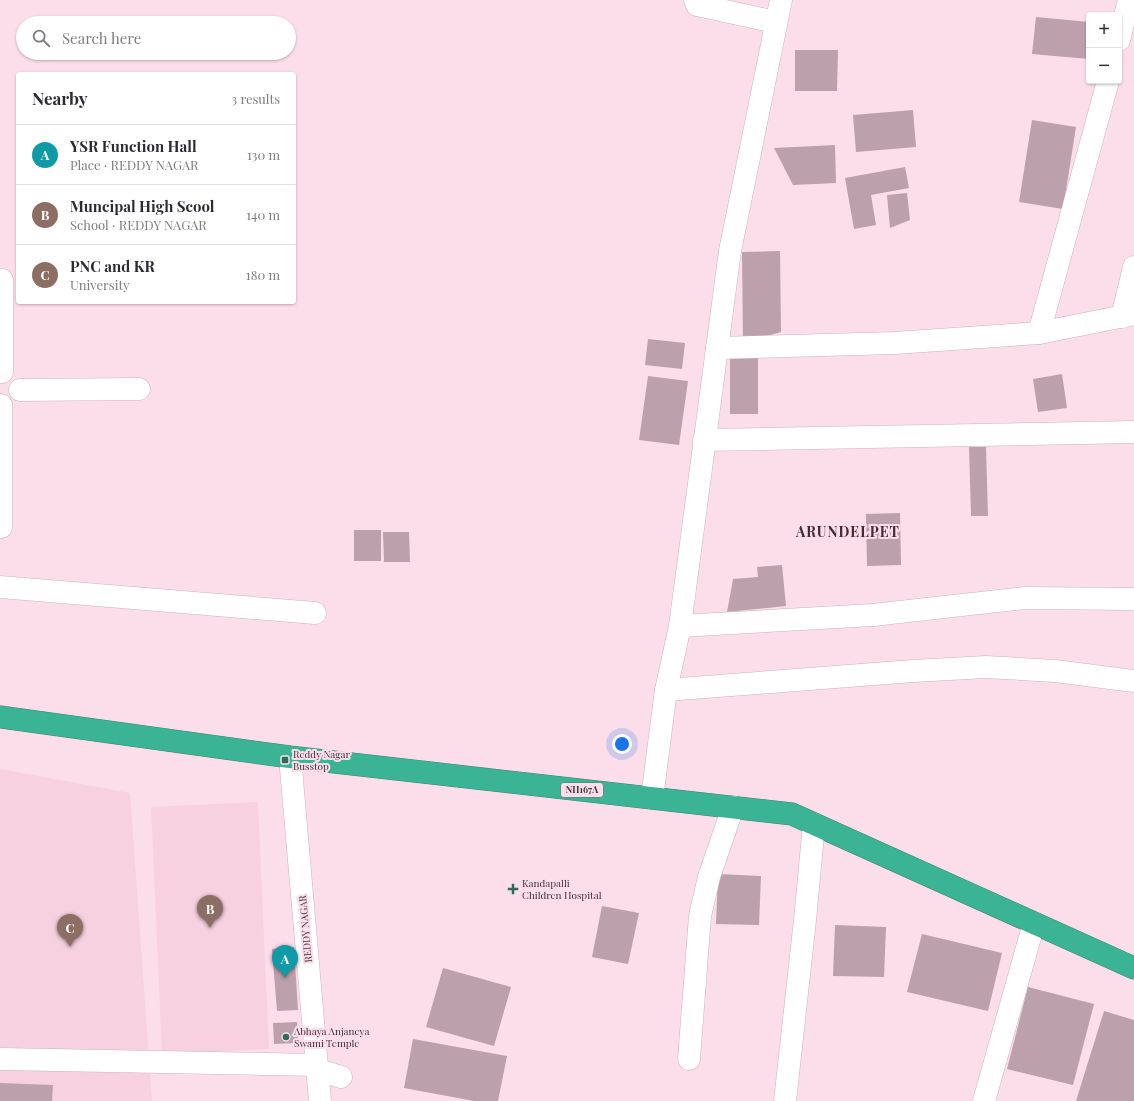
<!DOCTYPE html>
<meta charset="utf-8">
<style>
:root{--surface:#fff;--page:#f2f2f3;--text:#2b2b33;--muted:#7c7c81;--line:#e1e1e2;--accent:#2c6c5b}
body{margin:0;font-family:"Playfair Display",serif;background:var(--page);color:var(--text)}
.controls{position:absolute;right:12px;top:12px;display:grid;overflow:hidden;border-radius:4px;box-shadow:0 1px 3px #0004}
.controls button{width:36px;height:36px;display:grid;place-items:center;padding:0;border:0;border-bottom:1px solid var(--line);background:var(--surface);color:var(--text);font:20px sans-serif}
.you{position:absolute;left:622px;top:744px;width:14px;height:14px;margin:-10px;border:3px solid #fff;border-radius:50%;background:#1a73e8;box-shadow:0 0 0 6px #1a73e833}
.badge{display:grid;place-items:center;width:26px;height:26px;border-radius:50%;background:var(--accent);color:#fff;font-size:13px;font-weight:700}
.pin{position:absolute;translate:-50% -33px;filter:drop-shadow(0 1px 2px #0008)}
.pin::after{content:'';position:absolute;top:21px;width:14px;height:12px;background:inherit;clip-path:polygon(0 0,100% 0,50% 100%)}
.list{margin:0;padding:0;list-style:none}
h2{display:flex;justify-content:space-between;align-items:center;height:52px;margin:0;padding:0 16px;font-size:17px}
h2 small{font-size:13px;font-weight:400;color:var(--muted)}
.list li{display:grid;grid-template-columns:26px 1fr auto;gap:12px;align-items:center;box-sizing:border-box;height:60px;padding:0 16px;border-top:1px solid var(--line)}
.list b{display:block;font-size:15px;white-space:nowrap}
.list p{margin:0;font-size:13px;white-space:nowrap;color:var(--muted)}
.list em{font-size:13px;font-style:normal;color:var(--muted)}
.icon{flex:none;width:22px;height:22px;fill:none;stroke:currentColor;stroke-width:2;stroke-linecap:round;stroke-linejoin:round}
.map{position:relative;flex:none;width:1134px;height:1101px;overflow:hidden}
.search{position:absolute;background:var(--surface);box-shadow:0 1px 3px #0004;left:16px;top:16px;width:280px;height:44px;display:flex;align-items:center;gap:10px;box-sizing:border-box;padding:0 14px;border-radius:22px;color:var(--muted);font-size:15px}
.panel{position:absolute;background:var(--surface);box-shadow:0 1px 3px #0004;left:16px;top:72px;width:280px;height:232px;border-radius:4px}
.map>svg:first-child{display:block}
.built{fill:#f7d1e0}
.building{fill:#bca0ab}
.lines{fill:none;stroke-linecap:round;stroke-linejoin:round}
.minor-casing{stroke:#ceb1bc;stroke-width:23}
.highway-casing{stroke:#3c8674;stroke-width:23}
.minor{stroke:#fff;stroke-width:22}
.highway{stroke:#3bb495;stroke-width:22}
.poi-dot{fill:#2c6c5b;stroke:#fcdeea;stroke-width:1.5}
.labels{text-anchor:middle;stroke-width:4;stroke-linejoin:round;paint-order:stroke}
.shield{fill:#fcdeea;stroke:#76666c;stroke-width:1}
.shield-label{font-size:9px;font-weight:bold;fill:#3d3236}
.poi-label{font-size:10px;fill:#3d3236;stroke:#fcdeea;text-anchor:start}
.street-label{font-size:10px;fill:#3d3236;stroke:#fcdeea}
.district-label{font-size:14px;font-weight:bold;letter-spacing:1px;fill:#432c36;stroke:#fcdeea}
</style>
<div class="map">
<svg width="1134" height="1101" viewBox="0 0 1134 1101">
<rect width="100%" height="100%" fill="#fcdeea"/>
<g class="built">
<polygon points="0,769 130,793 152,1101 0,1101"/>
<polygon points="258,802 269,1049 162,1054 151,807"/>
</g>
<g class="building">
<polygon points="1036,17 1089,22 1089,59 1032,54"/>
<polygon points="795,50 838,50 837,91 795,91"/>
<polygon points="913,110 916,147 856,152 853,115"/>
<polygon points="1032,120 1076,127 1063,209 1019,202"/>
<polygon points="835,145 836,183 793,185 774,148"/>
<polygon points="905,167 909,188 871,195 876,225 854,229 845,178"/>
<polygon points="907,193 910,220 890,228 887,195"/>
<polygon points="780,251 781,332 743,343 742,252"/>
<polygon points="648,339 685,343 682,369 645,365"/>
<rect x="730" y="358" width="28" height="56"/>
<polygon points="1062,374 1067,408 1038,412 1033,379"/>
<polygon points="648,376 688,381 679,445 639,440"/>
<polygon points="969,447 986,447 988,516 971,516"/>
<polygon points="900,513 901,565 867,566 866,514"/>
<rect x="354" y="530" width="27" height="31"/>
<polygon points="383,532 409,532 410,562 384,562"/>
<polygon points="782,565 786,606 727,612 733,579 758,577 757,567"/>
<polygon points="718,874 761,876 759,925 716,924"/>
<polygon points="602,906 639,913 628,964 592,957"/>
<polygon points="835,925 886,927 884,977 833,976"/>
<polygon points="922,934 1002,953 988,1011 907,992"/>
<polygon points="294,947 298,1010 277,1011 272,949"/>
<polygon points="443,968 511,987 494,1046 426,1027"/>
<polygon points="1028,987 1094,1004 1073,1085 1007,1069"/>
<polygon points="1104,1011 1134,1020 1134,1101 1076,1101"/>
<polygon points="297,1022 298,1043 274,1044 273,1023"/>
<polygon points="413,1039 507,1056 498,1101 474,1101 404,1088"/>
<polygon points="0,1083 53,1085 52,1101 0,1101"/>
</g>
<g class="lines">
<defs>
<g id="minor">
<polyline points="695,0 697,5 776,22"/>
<polyline points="1119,40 1129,0"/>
<polyline points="1122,317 1134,267"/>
<polyline points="1039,333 1108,81"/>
<polyline points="717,348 895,343 1039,333 1134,314"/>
<polyline points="2,372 2,280"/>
<polyline points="20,390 139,389"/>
<polyline points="1,405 1,527"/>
<polyline points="704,440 1134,432"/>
<polyline points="0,587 315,613"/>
<polyline points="680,626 873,615 1025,598 1134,599"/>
<polyline points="666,690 680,626 730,251 781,0"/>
<polyline points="290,757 320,1101"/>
<polyline points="652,798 666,690 913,671 986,667 1055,671 1134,681"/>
<polyline points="0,1059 317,1065 319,1070 341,1077"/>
<polyline points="689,1059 700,916 709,877 733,807"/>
<polyline points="785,1101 805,920 814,824"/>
<polyline points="984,1101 1034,923"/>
</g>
<polyline id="highway" points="0,717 290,757 792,814 1134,968"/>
</defs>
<use href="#minor" class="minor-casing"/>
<use href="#highway" class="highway-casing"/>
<use href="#minor" class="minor"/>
<use href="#highway" class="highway"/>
</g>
<g class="poi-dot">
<rect x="281" y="756" width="8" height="8" rx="2"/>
<path d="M511 883h4v4h4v4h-4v4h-4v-4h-4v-4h4z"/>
<circle cx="286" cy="1037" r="4"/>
</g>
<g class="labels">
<rect class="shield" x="561" y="783" width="42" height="14" rx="3"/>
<g class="shield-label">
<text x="582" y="793">NH167A</text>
</g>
<g class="poi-label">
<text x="293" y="758">Reddy Nagar<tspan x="293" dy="12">Busstop</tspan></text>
<text x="522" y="887">Kandapalli<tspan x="522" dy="12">Children Hospital</tspan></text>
<text x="294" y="1035">Abhaya Anjaneya<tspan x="294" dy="12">Swami Temple</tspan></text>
</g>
<g class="street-label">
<text transform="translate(305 929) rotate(-95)" y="4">REDDY NAGAR</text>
</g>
<g class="district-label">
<text x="848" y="537">ARUNDELPET</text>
</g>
</g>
</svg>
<div class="controls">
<button>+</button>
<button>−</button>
</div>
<div class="you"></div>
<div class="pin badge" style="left:285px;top:978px;background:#0f9aa8">A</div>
<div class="pin badge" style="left:210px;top:928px;background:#8d6e63">B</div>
<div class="pin badge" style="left:70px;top:947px;background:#8d6e63">C</div>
<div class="search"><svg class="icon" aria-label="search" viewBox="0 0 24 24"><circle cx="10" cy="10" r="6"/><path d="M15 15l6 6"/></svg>Search here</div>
<section class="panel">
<h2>Nearby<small>3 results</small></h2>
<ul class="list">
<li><span class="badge" style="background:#0f9aa8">A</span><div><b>YSR Function Hall</b><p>Place · REDDY NAGAR</p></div><em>130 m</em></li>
<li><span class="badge" style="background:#8d6e63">B</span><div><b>Muncipal High Scool</b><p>School · REDDY NAGAR</p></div><em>140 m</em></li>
<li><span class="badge" style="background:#8d6e63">C</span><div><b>PNC and KR</b><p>University</p></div><em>180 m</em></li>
</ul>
</section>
</div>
